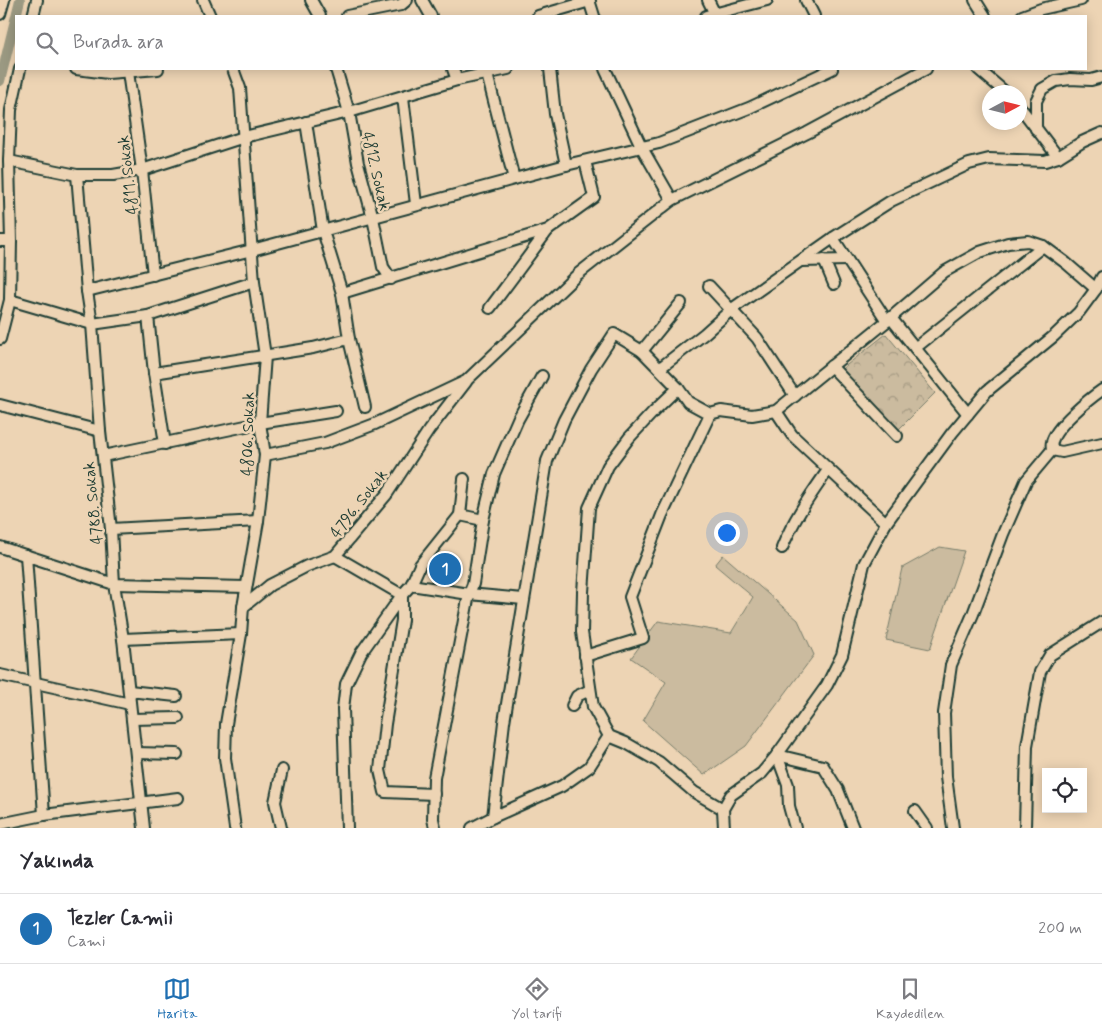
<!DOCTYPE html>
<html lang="tr">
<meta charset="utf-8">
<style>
:root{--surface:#fff;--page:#f7f7f7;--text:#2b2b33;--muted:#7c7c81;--line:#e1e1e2;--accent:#1f6fb2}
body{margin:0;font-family:Mynerve,sans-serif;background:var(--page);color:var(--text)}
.controls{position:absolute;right:15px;bottom:15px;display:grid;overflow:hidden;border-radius:0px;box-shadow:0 2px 12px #0003}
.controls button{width:45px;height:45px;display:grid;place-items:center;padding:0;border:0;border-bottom:1px solid var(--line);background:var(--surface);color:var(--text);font:25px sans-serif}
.compass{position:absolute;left:982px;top:85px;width:45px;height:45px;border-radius:50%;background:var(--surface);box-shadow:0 2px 12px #0003;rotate:83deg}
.you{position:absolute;left:726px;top:532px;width:18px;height:18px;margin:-12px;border:4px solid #fff;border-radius:50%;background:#1a73e8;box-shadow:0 0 0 8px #1a73e833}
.badge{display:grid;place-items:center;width:32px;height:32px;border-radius:50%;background:var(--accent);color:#fff;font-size:16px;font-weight:700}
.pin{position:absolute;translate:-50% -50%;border:2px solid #fff;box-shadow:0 1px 5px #0006}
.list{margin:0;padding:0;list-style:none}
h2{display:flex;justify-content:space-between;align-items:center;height:65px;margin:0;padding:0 20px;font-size:21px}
h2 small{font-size:16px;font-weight:400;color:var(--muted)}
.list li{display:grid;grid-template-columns:32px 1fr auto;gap:15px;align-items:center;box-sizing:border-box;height:70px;padding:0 20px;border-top:1px solid var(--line)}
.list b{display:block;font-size:19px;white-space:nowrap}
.list p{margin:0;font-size:16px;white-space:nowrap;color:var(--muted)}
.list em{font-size:16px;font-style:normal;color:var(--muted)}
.icon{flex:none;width:28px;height:28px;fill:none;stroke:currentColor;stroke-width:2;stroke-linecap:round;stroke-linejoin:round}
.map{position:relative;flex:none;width:1102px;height:828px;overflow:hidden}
.search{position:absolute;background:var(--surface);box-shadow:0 2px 12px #0003;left:15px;right:15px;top:15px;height:55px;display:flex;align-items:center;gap:12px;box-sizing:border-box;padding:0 18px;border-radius:0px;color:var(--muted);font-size:19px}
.sheet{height:135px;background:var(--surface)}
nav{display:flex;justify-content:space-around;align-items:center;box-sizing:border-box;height:70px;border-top:1px solid var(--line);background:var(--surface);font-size:14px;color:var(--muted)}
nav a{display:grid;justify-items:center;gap:2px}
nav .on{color:var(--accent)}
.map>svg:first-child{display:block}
.green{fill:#cbbb9f;stroke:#757c6a}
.park{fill:url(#park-crowns);stroke:#757c6a}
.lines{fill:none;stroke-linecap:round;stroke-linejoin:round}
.canal{stroke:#9b9982;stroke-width:10}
.minor-casing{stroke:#1f3d34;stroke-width:14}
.minor{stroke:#edd4b4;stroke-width:10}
.labels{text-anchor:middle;stroke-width:5;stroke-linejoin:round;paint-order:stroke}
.street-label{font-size:16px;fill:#1f3d34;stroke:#edd4b4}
</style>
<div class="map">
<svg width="1102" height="828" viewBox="0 0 1102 828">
<defs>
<pattern id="park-crowns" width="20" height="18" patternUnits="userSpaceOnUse" patternTransform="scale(1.25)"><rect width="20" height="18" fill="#cbbb9f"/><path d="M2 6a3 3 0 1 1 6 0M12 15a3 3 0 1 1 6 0" fill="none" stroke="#a49982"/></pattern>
</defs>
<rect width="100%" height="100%" fill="#edd4b4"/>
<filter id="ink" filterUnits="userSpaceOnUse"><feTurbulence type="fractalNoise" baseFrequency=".02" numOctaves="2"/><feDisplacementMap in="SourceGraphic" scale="10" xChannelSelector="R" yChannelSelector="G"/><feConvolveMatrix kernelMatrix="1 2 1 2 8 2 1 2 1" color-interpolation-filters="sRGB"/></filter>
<g filter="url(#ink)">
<g class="green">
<polygon points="940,547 964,551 930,649 886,640 902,568"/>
<polygon points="723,555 798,620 814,655 746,746 704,775 643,721 666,682 631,658 658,621 731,633 753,597 715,565"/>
</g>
<polygon class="park" points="886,334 935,393 896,432 838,372"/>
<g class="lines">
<polyline class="canal" points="0,81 20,0"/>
<defs>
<g id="minor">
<polyline points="203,0 210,16"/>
<polyline points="311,0 320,16"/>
<polyline points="422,0 431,16"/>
<polyline points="589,0 594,16"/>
<polyline points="708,0 715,14"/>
<polyline points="806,0 814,16"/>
<polyline points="975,0 985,16"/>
<polyline points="0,14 4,0"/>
<polyline points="33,16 37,0"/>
<polyline points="347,16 401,5 407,0"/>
<polyline points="538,16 590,1"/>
<polyline points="706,16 767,0"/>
<polyline points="1022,16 1041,9 1081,0"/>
<polyline points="76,69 108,73 158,69"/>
<polyline points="233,69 240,88 254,282 265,356 260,423 265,455 258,521 243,607 241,634 226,724 225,758 235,828"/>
<polyline points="336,69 349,112 358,163 373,218 383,267 391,279"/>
<polyline points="453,69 457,80"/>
<polyline points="550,69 555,114 566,165"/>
<polyline points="605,69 642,148 672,200"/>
<polyline points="978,69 1005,92"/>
<polyline points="128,72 142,170 153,275"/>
<polyline points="487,74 514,179"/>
<polyline points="403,97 416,204"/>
<polyline points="1020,107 1058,157"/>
<polyline points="306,122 323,231 342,293"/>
<polyline points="1036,129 1036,101 1042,89 1056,81 1070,79 1091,80 1102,77"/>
<polyline points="9,161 11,110 20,69"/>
<polyline points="77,175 87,291 92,324 100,431 111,529 114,584 123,639 144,828"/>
<polyline points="833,238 887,321"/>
<polyline points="0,241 11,241"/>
<polyline points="824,260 834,284"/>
<polyline points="801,261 847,260"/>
<polyline points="709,286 757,338 795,396"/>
<polyline points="87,291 252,250 566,165 659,143 749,108 832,69"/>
<polyline points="10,300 92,324 148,316 254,282"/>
<polyline points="490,308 548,230"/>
<polyline points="148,316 154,373 165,444"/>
<polyline points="891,318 968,414"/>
<polyline points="0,339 10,300 11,241 9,161 77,175 113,175 142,170 244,137 349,112 457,80 508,69"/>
<polyline points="349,339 365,407"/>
<polyline points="915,348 1043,246"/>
<polyline points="642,351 681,303"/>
<polyline points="831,366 897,436"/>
<polyline points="660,368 704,334 732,309 833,238 891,201 969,164 989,159 1045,161 1058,157 1082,142 1102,133"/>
<polyline points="154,373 313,348 349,339 342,293 548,230 594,197 585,161"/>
<polyline points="678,388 654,411 629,438 608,466 589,508 583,592 582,632 593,707 609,736 626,743 659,762 694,792 723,809"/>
<polyline points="0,405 100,431"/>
<polyline points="776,411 792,435 886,523"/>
<polyline points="1052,450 1062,452 1102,443"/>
<polyline points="265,455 325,443 375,424 466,381 578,274 672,200 807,133 926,69"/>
<polyline points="103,456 260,423 336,411"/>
<polyline points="460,515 464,479"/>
<polyline points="111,529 258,521"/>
<polyline points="0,547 114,584 246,587"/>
<path d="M 782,548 C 794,518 810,496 828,470"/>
<polyline points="26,555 44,815"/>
<polyline points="335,556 402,595"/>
<polyline points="411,585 469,594 523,599"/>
<polyline points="402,596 402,620 385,724 380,770 385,792 434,794"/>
<polyline points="243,607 270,585 307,566 335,556 387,494 429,430 466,382"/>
<polyline points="123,639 241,634"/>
<polyline points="585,656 643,638 630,597 662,515 710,414"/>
<polyline points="0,675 130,704"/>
<polyline points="129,691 176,696"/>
<polyline points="572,706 577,696 590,690"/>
<polyline points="132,719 178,718"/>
<polyline points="136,753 177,754"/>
<polyline points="777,755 823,766 838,790 853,828"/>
<polyline points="777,755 788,785 789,806 795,828"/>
<polyline points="915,811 927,828"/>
<polyline points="493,817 504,722 547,461 564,420 591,369 614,334 642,351 678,388 688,402 710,414 721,411 752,415 776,411 887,321 944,272 980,252 1008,243 1028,241 1043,246 1066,263 1096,289"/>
<polyline points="0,824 44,815 178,798"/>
<polyline points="281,828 275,802 282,770"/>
<polyline points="347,828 343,709 346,684 361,653 402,595 411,585 420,565 460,515 483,520"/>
<polyline points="435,828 433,819 434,778 469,594 473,584 483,520 494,474 518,419 542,376"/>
<polyline points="472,828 493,817 562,786 589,767 609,736"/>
<polyline points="724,828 723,809 731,795 762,773 777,755 827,685 842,655 864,564 886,523 952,433 987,391 1054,336 1079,312 1096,289 1102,277"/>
<path d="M 953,828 L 946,777 L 944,713 L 951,665 L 973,614 L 1003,534 L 1026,481 L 1052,450 C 1052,447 1051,445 1052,442 C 1055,427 1089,399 1102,390"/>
<polyline points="1025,828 1027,746 1040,672 1050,655 1102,622"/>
</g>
</defs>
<use href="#minor" class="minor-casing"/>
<use href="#minor" class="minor"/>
</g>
</g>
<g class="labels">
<g class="street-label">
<text transform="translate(377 171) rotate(77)" y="6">4812. Sokak</text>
<text transform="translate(127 175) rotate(-97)" y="6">4811. Sokak</text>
<text transform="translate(247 434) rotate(-89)" y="6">4806. Sokak</text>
<text transform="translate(92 503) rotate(-96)" y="6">4788. Sokak</text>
<text transform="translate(358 503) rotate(-52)" y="6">4796. Sokak</text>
</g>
</g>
</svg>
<div class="controls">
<button><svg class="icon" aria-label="locate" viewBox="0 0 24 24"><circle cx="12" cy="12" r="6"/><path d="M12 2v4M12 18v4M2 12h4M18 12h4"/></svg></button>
</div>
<svg class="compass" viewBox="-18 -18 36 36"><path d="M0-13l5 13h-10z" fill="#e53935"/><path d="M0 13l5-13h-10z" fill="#7c7c81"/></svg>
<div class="you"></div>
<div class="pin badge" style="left:445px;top:569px">1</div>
<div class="search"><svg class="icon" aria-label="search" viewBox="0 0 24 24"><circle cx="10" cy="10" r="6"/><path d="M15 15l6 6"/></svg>Burada ara</div>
</div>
<section class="sheet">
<h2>Yakında<small></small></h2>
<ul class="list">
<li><span class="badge">1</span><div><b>Tezler Camii</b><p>Cami</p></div><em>200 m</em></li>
</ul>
</section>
<nav>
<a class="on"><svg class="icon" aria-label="map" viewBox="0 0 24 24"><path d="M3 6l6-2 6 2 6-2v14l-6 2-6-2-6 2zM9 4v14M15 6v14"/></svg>Harita</a>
<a><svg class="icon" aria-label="directions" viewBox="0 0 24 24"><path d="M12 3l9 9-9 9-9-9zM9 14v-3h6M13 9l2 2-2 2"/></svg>Yol tarifi</a>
<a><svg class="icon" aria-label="saved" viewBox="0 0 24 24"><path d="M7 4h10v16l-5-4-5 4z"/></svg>Kaydedilen</a>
</nav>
